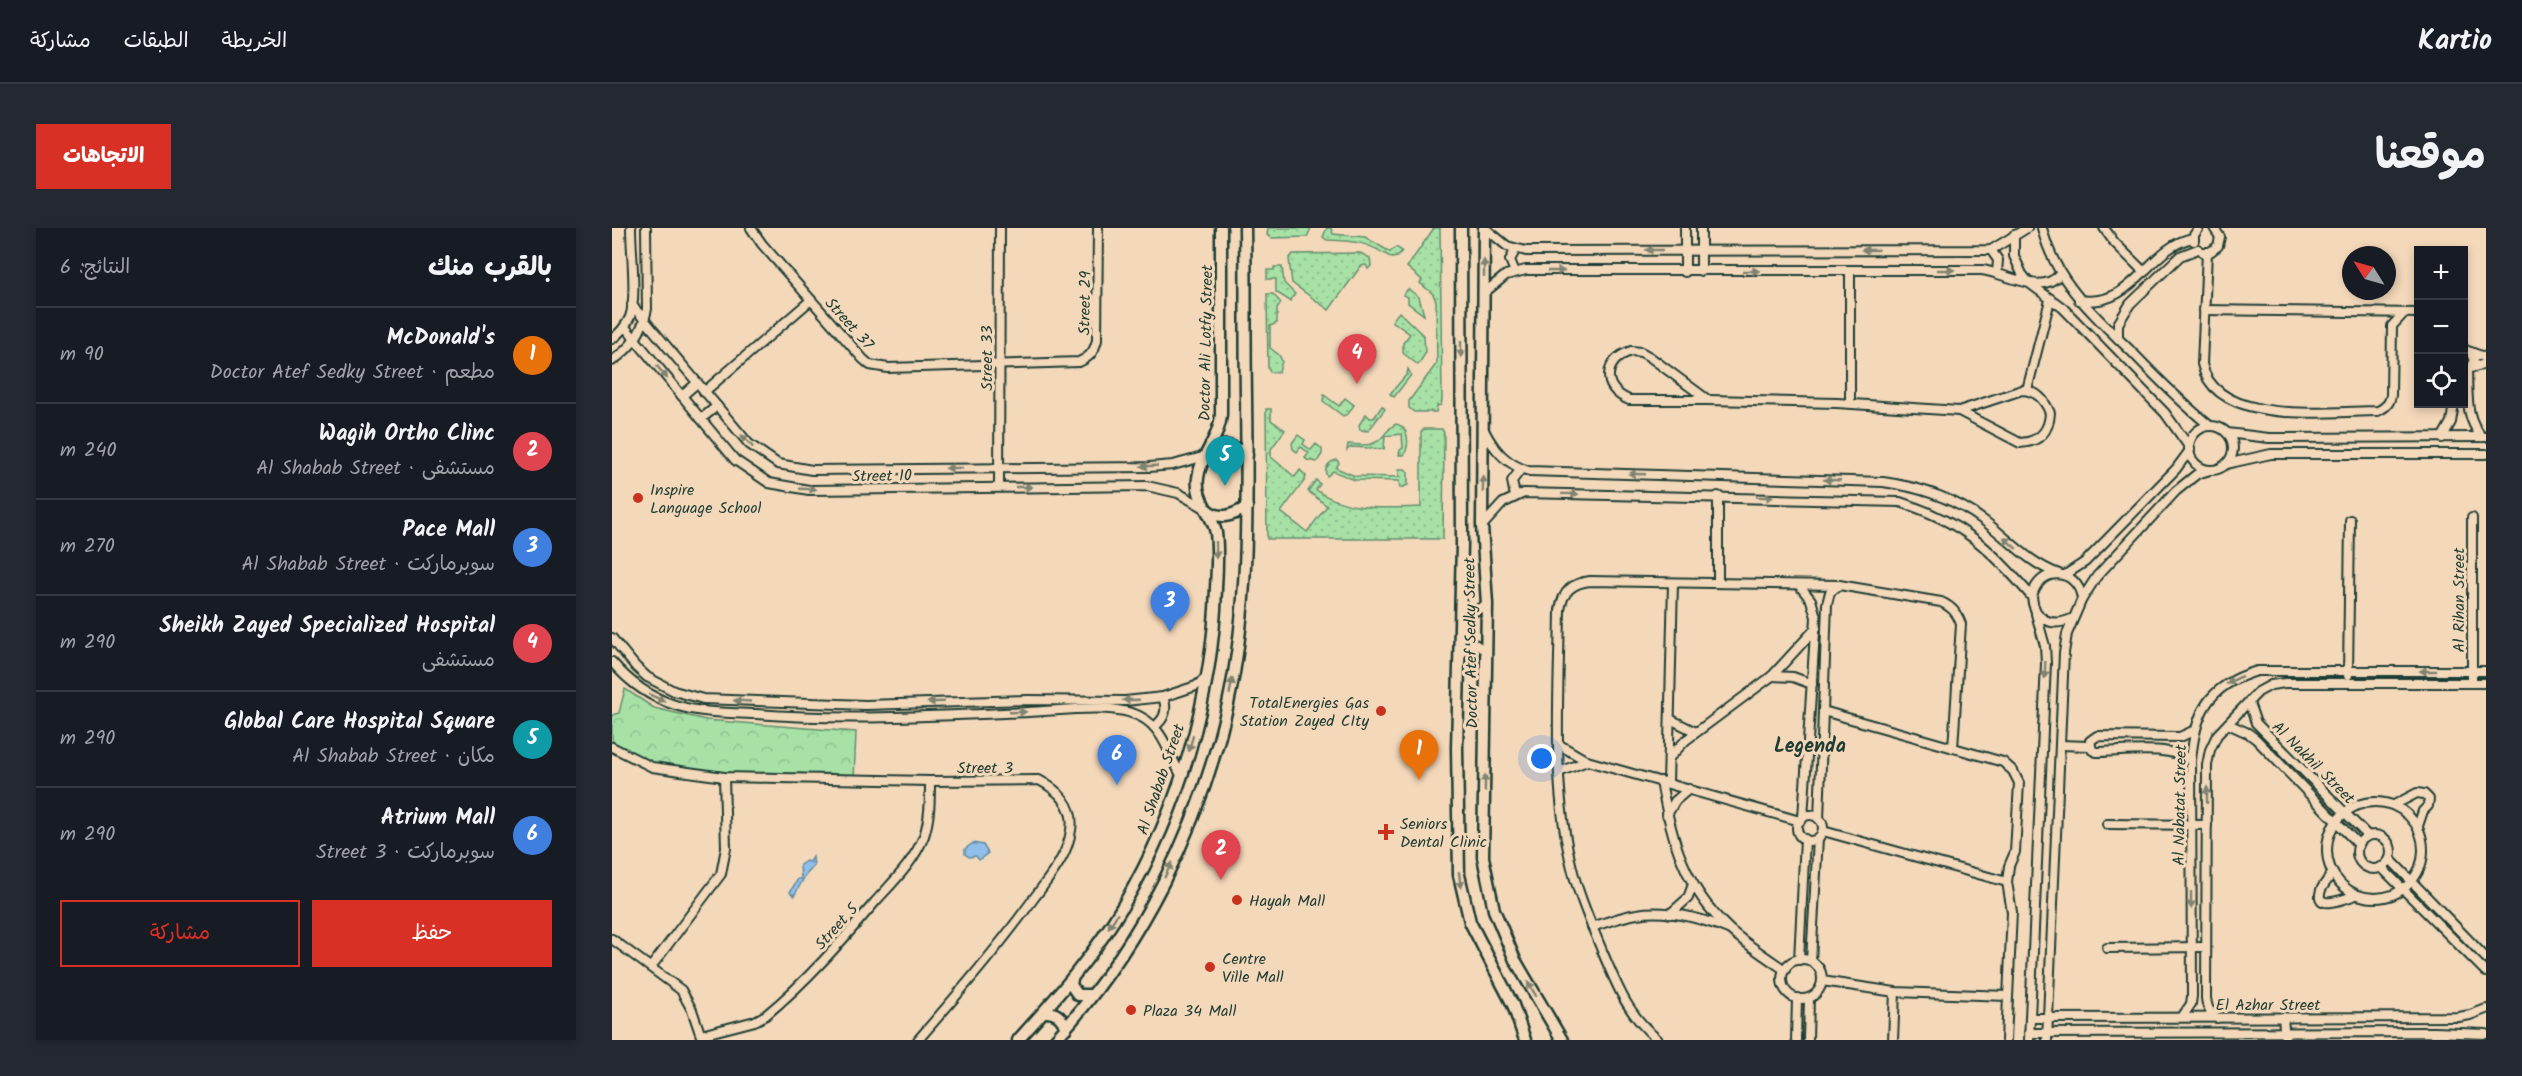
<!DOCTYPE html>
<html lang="ar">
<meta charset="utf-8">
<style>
:root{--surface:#171b24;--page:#242831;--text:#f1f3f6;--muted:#9ea1a6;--line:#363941;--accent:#d93025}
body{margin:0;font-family:Kalam,"Playpen Sans Arabic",sans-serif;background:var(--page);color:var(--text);direction:rtl}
.controls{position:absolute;right:18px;top:18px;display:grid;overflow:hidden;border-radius:0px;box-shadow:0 3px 9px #0003}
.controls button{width:54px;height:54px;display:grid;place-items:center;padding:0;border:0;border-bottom:2px solid var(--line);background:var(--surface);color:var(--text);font:30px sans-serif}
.compass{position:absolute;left:1730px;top:18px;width:54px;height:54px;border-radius:50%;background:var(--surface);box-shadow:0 3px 9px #0003;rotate:307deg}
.you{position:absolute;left:930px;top:531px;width:21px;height:21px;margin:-15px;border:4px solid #fff;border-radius:50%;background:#1a73e8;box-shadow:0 0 0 9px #1a73e833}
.badge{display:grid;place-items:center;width:39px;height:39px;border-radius:50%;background:var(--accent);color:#fff;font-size:20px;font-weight:700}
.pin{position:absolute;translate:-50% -50px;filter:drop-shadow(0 2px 3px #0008)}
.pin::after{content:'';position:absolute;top:32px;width:21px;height:18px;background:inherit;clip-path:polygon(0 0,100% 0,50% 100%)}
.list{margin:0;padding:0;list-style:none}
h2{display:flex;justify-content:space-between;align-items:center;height:78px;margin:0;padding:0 24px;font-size:26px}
h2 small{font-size:20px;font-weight:400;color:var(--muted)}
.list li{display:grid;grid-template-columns:39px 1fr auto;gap:18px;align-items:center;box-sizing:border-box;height:96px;padding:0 24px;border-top:2px solid var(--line)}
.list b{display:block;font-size:22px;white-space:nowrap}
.list p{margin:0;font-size:20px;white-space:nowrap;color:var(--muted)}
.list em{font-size:20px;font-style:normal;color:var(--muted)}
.actions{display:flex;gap:12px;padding:18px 24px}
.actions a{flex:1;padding:14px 0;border:2px solid var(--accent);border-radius:0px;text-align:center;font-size:21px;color:var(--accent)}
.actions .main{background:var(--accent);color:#fff}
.icon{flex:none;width:33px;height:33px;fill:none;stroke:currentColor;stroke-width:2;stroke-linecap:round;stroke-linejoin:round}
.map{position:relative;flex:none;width:1874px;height:812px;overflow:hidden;direction:ltr;border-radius:0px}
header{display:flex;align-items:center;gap:36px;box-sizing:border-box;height:84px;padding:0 30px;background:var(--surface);border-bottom:2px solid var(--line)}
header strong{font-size:28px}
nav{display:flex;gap:33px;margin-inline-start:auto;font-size:21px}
.intro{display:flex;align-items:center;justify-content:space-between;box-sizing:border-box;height:144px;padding:0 36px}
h1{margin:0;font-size:42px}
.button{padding:15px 27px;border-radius:0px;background:var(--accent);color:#fff;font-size:21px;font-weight:700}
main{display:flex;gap:36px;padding:0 36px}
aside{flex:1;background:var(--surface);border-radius:0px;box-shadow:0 3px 9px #0003}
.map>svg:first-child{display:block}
.grass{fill:url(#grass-dots);stroke:#638f6d;stroke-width:1.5}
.park{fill:url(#park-crowns);stroke:#638f6d;stroke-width:1.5}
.water{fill:url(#water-ripples);stroke:#628ba1;stroke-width:1.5}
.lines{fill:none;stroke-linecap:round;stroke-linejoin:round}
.minor-casing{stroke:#1f3d34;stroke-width:12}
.tertiary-casing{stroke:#1f3d34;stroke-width:15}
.minor{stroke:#f4d8ba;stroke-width:8}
.tertiary{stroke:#f4d8ba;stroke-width:10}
.oneway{fill:#7f8370}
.poi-dot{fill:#c8321e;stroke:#f4d8ba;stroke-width:2}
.labels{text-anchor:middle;stroke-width:6;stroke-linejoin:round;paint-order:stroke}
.street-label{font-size:16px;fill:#1f3d34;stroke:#f4d8ba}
.poi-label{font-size:16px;fill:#1f3d34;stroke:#f4d8ba;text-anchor:start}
.quarter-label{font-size:20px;font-weight:bold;fill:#1f3d34;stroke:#f4d8ba}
</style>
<header>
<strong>Kartio</strong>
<nav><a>الخريطة</a><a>الطبقات</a><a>مشاركة</a></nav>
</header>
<div class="intro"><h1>موقعنا</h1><a class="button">الاتجاهات</a></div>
<main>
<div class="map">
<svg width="1874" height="812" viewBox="0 0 1874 812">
<defs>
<pattern id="grass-dots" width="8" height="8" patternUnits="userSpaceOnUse" patternTransform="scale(1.5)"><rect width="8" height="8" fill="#a7e1a6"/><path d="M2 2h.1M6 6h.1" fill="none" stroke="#8fc290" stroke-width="1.8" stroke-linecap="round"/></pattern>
<pattern id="park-crowns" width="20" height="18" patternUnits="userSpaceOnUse" patternTransform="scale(1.5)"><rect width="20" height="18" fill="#a7e1a6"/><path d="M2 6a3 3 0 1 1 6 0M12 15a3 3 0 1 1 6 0" fill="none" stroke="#8fc290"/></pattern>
<pattern id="water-ripples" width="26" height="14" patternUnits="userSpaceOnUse" patternTransform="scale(1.5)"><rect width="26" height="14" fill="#8fbfea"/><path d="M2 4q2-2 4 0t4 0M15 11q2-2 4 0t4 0" fill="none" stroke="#749cbe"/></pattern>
</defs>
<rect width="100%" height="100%" fill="#f4d8ba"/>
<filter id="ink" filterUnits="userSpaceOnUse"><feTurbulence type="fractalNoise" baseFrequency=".0167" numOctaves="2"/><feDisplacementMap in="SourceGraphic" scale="12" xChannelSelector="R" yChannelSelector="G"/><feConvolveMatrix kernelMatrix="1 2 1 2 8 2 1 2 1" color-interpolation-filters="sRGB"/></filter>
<g filter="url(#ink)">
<g class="grass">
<polygon points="656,0 699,0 695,9 660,10 655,7"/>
<path d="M 719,0 L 721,6 L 753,9 L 778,24 L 784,19 L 790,23 L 785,29 L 780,30 C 755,14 745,13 715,12 L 711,9 L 715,0 Z"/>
<polygon points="822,0 828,0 830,172 829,177 825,178 824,184 802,184 797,180 797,173 825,135 824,73 821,66 808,55 810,52 795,39"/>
<polygon points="748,25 758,30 759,38 756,41 754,37 749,38 717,82 680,55 677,31 681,26"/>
<polygon points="662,39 670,39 672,55 683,66 678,73 664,64 664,51 655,51 655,42 662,42"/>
<polygon points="796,61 807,69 812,87 796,75 796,69 791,67"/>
<polygon points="655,66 661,66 669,75 665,81 665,95 658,98 658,120 667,127 670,133 667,144 658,144 656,140"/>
<polygon points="787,84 812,108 813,126 806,137 791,125 791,115 798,106 780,93"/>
<polygon points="796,141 799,147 782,169 778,166 795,146"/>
<polygon points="712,167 727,178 733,170 742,177 736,186 731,188 711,173"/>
<polygon points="770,178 773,181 756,203 748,202 747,197 754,186 758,190 762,190"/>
<path d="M 654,181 L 659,181 L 659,192 L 673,202 L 659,221 L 659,229 L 683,249 L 688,242 L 694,248 L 693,252 L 669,284 L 695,304 L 715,278 L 696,263 L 704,252 L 708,256 L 704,262 C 735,284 772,280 809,279 L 809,204 L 812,201 L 830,201 L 832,205 L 831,311 L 655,311 Z"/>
<path d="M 784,196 C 797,198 798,217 792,227 L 787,227 L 788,222 L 791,220 L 790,206 L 773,208 L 772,221 L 739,219 L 735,222 L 736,216 C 751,217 763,220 773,206 C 777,201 778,199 784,196 Z"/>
<polygon points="686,207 693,212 691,216 699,222 704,216 710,221 710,226 705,234 695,232 693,230 697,225 689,219 685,224 681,221 680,215"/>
<path d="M 725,232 L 727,235 L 724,240 L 743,248 L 787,249 L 787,241 L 793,241 L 796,244 L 796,257 L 788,260 L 787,253 L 743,252 L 721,243 L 715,248 C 711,241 717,233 725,232 Z"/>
</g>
<polygon class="park" points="13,461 42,480 94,492 244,504 242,551 66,544 17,529 0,512 0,487 7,485"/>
<g class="water">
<polygon points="361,615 371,617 376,625 367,632 364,628 357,629 353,626 353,621"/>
<polygon points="201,629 202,638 193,648 182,668 178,664 186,651 189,651 188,637 194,633 198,634"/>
</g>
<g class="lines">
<defs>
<g id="minor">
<path d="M 139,0 L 150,16 L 251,131 L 258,137 L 276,140 L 467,134 C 478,129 482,124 485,112 L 486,0"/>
<polyline points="873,0 895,18 914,23 1379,22 1415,0"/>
<polyline points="1073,0 1073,44"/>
<polyline points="1089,0 1089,43"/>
<path d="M 1430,0 C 1443,54 1483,88 1521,125 C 1546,151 1571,176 1598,198"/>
<polyline points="1492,0 1502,14 1532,44"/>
<polyline points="1402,7 1402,28 1410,46 1417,55 1451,80 1553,185 1578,220"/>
<polyline points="1582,13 1582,7 1587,0"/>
<polyline points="1379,22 1386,32 1385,45"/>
<polyline points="1591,24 1598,24 1606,18 1608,9 1602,0"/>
<path d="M 1595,24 L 1590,136 C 1603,199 1718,183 1766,183 C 1774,179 1778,175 1779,167 L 1780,98 L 1792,85"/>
<polyline points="1238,42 1238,175"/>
<polyline points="903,44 898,32 904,21"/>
<path d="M 872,65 L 894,47 L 914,42 L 1370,42 C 1396,46 1430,68 1448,46"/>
<path d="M 1467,72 C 1523,81 1535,19 1581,10"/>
<polyline points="20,77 137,216 166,236 200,242 537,239 561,237 594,228"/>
<polyline points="1592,82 1806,85"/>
<polyline points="13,99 123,232 157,255 197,262 535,258 566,265 593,280"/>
<polyline points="1506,110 1506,96 1518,76 1568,28 1586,21"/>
<path d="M 0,111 C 8,105 14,98 18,89 C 25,69 19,23 19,0"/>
<polyline points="1852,121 1858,124 1862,132 1858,140 1852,143"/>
<path d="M 1019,123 L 1029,124 L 1038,129 L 1096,172 L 1017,172 C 989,161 991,132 1019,123 Z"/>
<polyline points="1859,124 1874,130"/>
<path d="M 0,133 C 20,119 30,105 35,81 L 34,0"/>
<polyline points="1858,140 1874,136"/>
<path d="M 1855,142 C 1856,167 1853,190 1870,209"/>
<path d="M 1410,162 C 1425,163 1432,171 1438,185 C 1437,204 1427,214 1408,215 L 1347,183 Z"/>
<polyline points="1415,162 1438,72"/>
<polyline points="92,164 199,72"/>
<polyline points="70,168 85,155"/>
<polyline points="1096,172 1225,175 1347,183"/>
<polyline points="89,191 105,178"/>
<circle cx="1599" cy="220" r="22"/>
<path d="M 872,202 C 882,222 895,237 917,243 L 1271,254 C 1307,259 1342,270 1371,292 C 1397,311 1416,335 1447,346"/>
<polyline points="1615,205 1657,210 1874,209"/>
<polyline points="1830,210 1839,194 1842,176"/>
<polyline points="1614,236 1659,226 1874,226"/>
<polyline points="387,259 388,0"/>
<polyline points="903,268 900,253 909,241"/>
<polyline points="1106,268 1106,355"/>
<path d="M 870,298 L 891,275 L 912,265 L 1288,274 C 1351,294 1378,320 1420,369"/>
<polyline points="1453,347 1473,334 1564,241 1578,222"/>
<polyline points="1187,357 1199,372 1204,389 1191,590"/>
<polyline points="1470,371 1485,348 1564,263 1585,246 1598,242"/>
<polyline points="848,384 860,385 875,376"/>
<polyline points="0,410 24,439 35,449 62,463 91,471 254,477 416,472 513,473 551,469 584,458 594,450"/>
<polyline points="849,427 854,419 863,416 874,423"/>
<path d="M 0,434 C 17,454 37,469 63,477 C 88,485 117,485 144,486 C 234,493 326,488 416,484 C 447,483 502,474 529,489 C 551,500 557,527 569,547"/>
<polyline points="1736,447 1738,292"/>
<polyline points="1160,448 1181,449 1200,456"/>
<polyline points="1860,455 1860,290"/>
<polyline points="1637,475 1644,495 1756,608"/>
<polyline points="1211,483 1377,530 1391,534 1401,543 1407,555 1403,624 1397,638 1395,654 1400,684 1394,812"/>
<polyline points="1058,491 1084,504"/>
<polyline points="1616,496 1636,505 1644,511 1747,617"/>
<path d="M 542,499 C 553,491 556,482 551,469"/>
<polyline points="946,516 975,533 1188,593"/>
<polyline points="1448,517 1477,518"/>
<path d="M 0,519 L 40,539 L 112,549 L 318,553 L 427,552 C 446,562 463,578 459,602 C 456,628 437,650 422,670 C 386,720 346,766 306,812"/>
<polyline points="1057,530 1074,512 1160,448 1204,400"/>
<path d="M 1579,533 C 1559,516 1510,524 1484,524 L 1480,522 L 1478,513 L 1485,508 L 1568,509 L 1581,503"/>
<polyline points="947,544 975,533"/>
<path d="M 1049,553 C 1059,610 1072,659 1117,701 C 1134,716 1154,729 1173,742"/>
<polyline points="1056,555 1061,355"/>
<circle cx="1763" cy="622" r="48"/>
<polyline points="1782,577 1805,565 1812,566 1817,571 1816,578 1811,583 1806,598"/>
<polyline points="1055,587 1063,573 1077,561"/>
<circle cx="1198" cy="600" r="13"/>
<polyline points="1207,591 1215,376 1218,364 1227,357"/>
<polyline points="1495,596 1595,597"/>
<polyline points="1211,603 1395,654"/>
<circle cx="1762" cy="624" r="17"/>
<polyline points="1778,631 1874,730"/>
<polyline points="1769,639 1874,744"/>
<path d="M 1720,645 C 1717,651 1711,657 1709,662 C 1701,685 1737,669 1744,667"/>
<polyline points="1058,686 1076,670 1081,656"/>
<path d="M 980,699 C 995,694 1010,688 1025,686 C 1055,681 1088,690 1116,701"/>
<polyline points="0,711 69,762 80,782 90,811"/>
<polyline points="1495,720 1594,719"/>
<circle cx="1190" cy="751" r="20"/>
<polyline points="1187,732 1193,611"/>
<polyline points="1199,733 1206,610"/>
<polyline points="39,739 109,646 114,620 112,549"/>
<polyline points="1210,753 1283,764 1396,768"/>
<path d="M 1570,789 L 1579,776 L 1580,768 L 1579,533 C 1583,485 1595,458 1645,443 L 1874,443"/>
<polyline points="1671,789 1673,812"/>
<polyline points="1418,790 1847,789 1858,787 1874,781"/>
<path d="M 1605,790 C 1597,784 1595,779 1594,770 L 1595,537 L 1598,522 L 1605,507 L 1646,464 L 1659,457 L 1673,455 L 1874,455"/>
<polyline points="1417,805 1823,804 1874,806"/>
<path d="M 89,807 L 143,793 L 154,787 C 194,754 229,714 263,674 C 281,654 302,634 312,608 C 318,590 318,571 318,553"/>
<path d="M 1046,812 C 1015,785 1007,762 991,725 C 980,698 968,672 961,644 C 939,559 947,468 948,382 C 951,363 960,355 978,353 L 1227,357 L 1329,374 C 1340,379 1345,385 1349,396 L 1341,520"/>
<polyline points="1184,812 1185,770"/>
<polyline points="1196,812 1197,770"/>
<polyline points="1281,812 1283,764"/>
<polyline points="1417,812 1434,435 1433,418 1424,386"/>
<path d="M 1435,812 L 1452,425 L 1455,406 L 1470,371 C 1466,339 1426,338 1420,369 C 1422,393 1441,400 1461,390"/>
</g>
<g id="tertiary">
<polyline points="849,0 850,316 845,520 847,647 858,694 901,777 913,812"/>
<polyline points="872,0 870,298 875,376 871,629 882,682 903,732 950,812"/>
<path d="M 597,224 C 610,213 622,218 635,227"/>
<path d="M 594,281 C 608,293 620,288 635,279"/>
<polyline points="460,751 459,757 466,767 480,767"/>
<path d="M 432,784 C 444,783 450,789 454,800"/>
<path d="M 406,812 C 445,769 483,726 512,676 C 567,582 601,468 604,360 C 605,343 606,322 604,305 C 600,285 583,271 586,250 C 588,228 607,212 609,187 L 609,0"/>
<path d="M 443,812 C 528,719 588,599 616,476 C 638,376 635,270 634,168 C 633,112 634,56 633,0"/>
</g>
</defs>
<use href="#minor" class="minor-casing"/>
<use href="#tertiary" class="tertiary-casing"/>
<use href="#minor" class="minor"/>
<use href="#tertiary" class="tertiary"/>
</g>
<defs><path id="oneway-solid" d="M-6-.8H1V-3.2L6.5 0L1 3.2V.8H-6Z" transform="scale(1.5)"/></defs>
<g class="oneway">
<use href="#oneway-solid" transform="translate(1042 22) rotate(180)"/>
<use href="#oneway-solid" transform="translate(1258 22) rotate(180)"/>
<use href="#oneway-solid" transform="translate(872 40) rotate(-90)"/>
<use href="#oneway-solid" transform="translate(1334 42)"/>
<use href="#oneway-solid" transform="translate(944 43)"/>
<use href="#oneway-solid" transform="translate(1139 43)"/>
<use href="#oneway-solid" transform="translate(849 121) rotate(90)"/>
<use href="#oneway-solid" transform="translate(50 144) rotate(50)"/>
<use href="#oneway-solid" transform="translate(135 213) rotate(-134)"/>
<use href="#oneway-solid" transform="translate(537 238) rotate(178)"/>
<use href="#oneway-solid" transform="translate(342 240) rotate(179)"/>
<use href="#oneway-solid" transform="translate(1025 246) rotate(-178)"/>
<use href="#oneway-solid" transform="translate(1220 252) rotate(-178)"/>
<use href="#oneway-solid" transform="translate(871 256) rotate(-89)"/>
<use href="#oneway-solid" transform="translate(412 259)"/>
<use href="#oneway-solid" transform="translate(196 261) rotate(2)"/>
<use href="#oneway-solid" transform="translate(958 266) rotate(1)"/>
<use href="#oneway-solid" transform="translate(1153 269) rotate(1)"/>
<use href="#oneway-solid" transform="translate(1398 315) rotate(-139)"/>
<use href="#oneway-solid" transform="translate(604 322) rotate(90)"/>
<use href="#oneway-solid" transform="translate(1433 442) rotate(92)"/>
<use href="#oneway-solid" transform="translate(1816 443) rotate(180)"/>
<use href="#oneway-solid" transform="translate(1622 452) rotate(153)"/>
<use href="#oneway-solid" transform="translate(619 458) rotate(-80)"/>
<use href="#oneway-solid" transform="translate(45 470) rotate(25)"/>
<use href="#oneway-solid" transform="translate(519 472) rotate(178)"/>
<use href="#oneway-solid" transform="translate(130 473) rotate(-177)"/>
<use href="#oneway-solid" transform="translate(324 474) rotate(178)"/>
<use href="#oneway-solid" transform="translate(406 484) rotate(-2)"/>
<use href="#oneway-solid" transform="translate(579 515) rotate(106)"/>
<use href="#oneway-solid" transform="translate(873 555) rotate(-89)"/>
<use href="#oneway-solid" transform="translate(1595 567) rotate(-90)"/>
<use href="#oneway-solid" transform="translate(556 642) rotate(-65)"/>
<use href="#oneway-solid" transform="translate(848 652) rotate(82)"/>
<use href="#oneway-solid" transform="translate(1579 672) rotate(90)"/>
<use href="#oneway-solid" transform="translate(501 693) rotate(123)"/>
<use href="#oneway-solid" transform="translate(920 761) rotate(-120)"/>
</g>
</g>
<g class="poi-dot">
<circle cx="26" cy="270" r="6"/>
<circle cx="769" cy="483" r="6"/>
<path d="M771 595h6v6h6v6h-6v6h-6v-6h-6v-6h6z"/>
<circle cx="625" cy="672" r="6"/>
<circle cx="598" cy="739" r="6"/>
<circle cx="519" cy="782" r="6"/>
</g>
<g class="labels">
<g class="street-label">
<text transform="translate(472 75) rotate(-89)" y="6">Street 29</text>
<text transform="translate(238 95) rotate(48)" y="6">Street 37</text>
<text transform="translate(593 115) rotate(-89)" y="6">Doctor Ali Lotfy Street</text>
<text transform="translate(374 130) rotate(-90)" y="6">Street 33</text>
<text transform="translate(270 247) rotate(-1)" y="6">Street 10</text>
<text transform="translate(1846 372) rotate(-90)" y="6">Al Rihan Street</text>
<text transform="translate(858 415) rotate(-91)" y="6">Doctor Atef Sedky Street</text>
<text transform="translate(1702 534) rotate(45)" y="6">Al Nakhil Street</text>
<text x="373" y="545">Street 3</text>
<text transform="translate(548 551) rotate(-71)" y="6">Al Shabab Street</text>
<text transform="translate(1567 577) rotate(-89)" y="6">Al Nabatat Street</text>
<text transform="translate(224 698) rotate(-48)" y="6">Street 5</text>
<text x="1656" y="782">El Azhar Street</text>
</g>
<g class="poi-label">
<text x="38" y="267">Inspire<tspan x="38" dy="18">Language School</tspan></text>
<text x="757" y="480" text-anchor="end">TotalEnergies Gas<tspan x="757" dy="18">Station Zayed CIty</tspan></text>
<text x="788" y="601">Seniors<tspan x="788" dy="18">Dental Clinic</tspan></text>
<text x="637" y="678">Hayah Mall</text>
<text x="610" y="736">Centre<tspan x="610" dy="18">Ville Mall</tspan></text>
<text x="531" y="788">Plaza 34 Mall</text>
</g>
<g class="quarter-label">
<text x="1198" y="524">Legenda</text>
</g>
</g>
</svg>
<div class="controls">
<button>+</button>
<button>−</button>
<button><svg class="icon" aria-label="locate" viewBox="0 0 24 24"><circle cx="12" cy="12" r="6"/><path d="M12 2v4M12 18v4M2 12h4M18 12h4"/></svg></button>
</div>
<svg class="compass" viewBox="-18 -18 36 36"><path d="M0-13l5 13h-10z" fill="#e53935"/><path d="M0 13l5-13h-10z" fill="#9ea1a6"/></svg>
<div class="you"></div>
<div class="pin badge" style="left:807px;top:552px;background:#e8710a">1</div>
<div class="pin badge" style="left:609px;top:652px;background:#e0444e">2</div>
<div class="pin badge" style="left:558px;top:404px;background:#3f7fe0">3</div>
<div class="pin badge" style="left:745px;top:156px;background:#e0444e">4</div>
<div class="pin badge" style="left:613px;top:258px;background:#0f9aa8">5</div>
<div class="pin badge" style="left:505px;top:557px;background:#3f7fe0">6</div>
</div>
<aside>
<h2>بالقرب منك<small>النتائج: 6</small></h2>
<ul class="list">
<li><span class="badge" style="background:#e8710a">1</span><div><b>McDonald's</b><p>مطعم · Doctor Atef Sedky Street</p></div><em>90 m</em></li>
<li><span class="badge" style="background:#e0444e">2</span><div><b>Wagih Ortho Clinc</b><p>مستشفى · Al Shabab Street</p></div><em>240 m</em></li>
<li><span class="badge" style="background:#3f7fe0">3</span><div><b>Pace Mall</b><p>سوبرماركت · Al Shabab Street</p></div><em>270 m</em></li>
<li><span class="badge" style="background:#e0444e">4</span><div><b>Sheikh Zayed Specialized Hospital</b><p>مستشفى</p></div><em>290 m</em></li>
<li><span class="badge" style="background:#0f9aa8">5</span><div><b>Global Care Hospital Square</b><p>مكان · Al Shabab Street</p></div><em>290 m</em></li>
<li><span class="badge" style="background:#3f7fe0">6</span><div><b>Atrium Mall</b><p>سوبرماركت · Street 3</p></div><em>290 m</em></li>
</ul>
<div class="actions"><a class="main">حفظ</a><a>مشاركة</a></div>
</aside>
</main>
